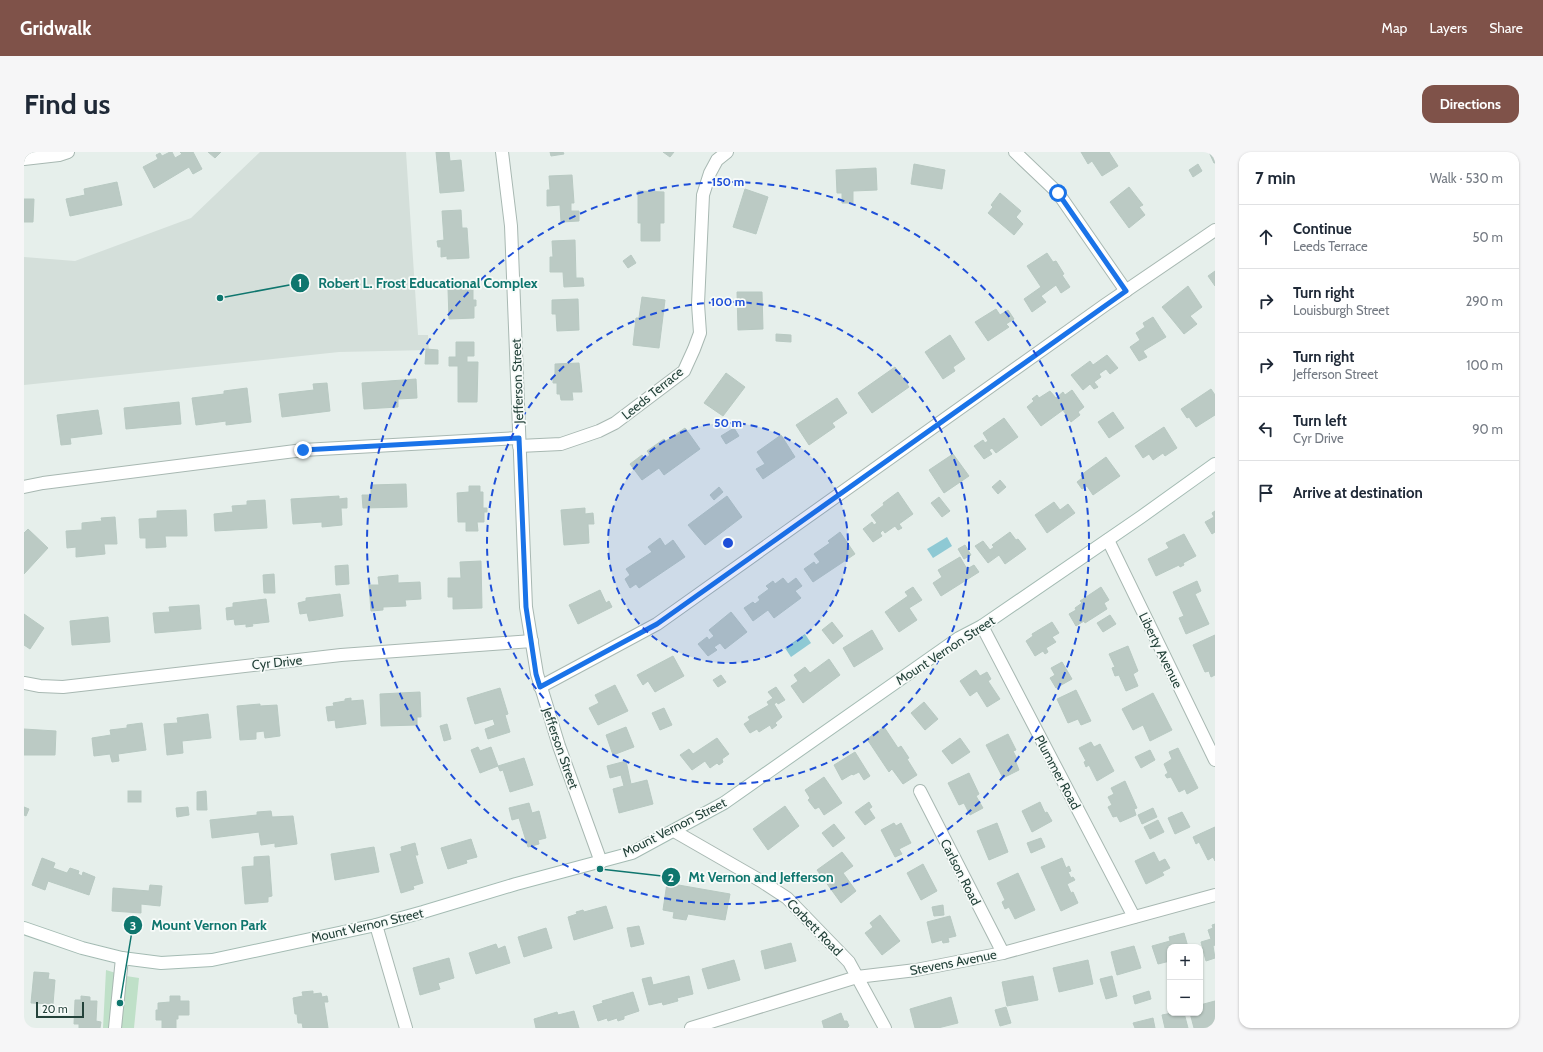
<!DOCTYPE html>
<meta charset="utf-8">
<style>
:root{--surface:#fff;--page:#f6f6f7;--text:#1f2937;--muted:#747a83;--line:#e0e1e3;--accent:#7f5249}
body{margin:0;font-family:Cabin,sans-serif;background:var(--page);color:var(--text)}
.controls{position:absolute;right:12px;bottom:12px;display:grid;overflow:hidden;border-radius:8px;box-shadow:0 1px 3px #0004}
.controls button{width:36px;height:36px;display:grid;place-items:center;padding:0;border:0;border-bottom:1px solid var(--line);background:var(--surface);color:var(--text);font:20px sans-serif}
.scale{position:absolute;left:12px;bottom:10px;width:48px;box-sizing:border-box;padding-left:4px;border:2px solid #24423a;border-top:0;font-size:11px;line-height:14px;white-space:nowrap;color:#24423a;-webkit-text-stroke:3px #f7fbf9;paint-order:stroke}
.stop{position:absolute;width:12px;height:12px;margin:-9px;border:3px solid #1a73e8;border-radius:50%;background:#fff}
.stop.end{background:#1a73e8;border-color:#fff;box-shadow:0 1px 4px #0008}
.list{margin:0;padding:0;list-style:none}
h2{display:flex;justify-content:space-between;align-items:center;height:52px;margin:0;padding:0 16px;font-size:17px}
h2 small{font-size:13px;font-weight:400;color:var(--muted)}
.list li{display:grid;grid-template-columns:26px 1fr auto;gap:12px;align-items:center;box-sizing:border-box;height:64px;padding:0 16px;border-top:1px solid var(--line)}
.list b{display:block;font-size:15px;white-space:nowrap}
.list p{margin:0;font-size:13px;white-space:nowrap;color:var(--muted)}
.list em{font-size:13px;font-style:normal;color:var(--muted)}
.icon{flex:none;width:22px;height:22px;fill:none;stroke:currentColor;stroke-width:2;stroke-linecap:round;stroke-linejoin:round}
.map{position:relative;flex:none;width:1191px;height:876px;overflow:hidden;border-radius:12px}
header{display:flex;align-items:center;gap:24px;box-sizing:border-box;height:56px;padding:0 20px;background:var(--accent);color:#fff}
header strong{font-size:19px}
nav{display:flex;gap:22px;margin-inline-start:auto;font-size:14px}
.intro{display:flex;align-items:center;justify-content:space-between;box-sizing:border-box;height:96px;padding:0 24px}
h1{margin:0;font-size:28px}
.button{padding:10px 18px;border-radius:12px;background:var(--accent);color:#fff;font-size:14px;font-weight:700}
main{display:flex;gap:24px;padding:0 24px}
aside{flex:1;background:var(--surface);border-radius:12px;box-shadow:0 1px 3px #0004}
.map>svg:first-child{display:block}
.built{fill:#d4dfda}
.green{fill:#bfe0c8}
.water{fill:#8ec9d4}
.building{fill:#bbcac4;stroke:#b8c9c2}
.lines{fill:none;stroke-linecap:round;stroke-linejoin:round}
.street-casing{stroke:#a8b8b2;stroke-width:14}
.secondary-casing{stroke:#a4bbb3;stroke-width:14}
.street{stroke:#fff;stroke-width:12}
.secondary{stroke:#fff;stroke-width:12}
.route{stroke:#1a73e8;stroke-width:5}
.ring{fill:none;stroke:#1d4ed8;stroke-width:2;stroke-dasharray:7 5}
.labels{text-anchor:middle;stroke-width:3.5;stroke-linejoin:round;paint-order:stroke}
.street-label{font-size:13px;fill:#24423a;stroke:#f7fbf9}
.centre{fill:#1d4ed8;stroke:#f7fbf9;stroke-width:2}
.ring-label{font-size:12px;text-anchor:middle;font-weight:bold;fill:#1d4ed8;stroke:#f7fbf9;stroke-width:3.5;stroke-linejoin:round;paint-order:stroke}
.leader{fill:none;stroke:#0f766e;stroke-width:1.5}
.callout-dot{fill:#0f766e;stroke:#f7fbf9;stroke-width:1.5}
.mark-label{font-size:12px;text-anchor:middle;font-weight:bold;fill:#fff}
.callout-label{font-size:14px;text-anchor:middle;font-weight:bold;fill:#0f766e;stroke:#f7fbf9;stroke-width:3.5;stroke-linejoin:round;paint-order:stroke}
</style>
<header>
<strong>Gridwalk</strong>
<nav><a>Map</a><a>Layers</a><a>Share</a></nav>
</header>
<div class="intro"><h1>Find us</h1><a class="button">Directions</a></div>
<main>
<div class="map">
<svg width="1191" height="876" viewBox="0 0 1191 876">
<rect width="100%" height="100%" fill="#e6efeb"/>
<polygon class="built" points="236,0 382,0 394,183 404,183 405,198 315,200 0,233 0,105 51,109 167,66"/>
<polygon class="green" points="82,818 102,824 115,826 110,876 79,876"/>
<g class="water">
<polygon points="923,385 928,394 909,406 903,397"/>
<polygon points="781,482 787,491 767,505 761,496"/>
</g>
<g class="building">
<polygon points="146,0 148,0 151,6 158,2 156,0 169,0 178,17 169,22 165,15 130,36 119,15 134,7 132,3 136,1 138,4"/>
<polygon points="184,0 197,0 191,6"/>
<polygon points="412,0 425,0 426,9 437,8 440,39 416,41"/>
<polygon points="526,0 539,0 540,2 527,4"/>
<polygon points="639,0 650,0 646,5"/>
<polygon points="1057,0 1085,0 1094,14 1078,24 1068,9 1064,12"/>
<polygon points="1185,0 1191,0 1191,11 1190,11"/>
<polygon points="890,12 921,18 918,37 887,32"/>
<polygon points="1174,12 1178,19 1169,25 1165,18"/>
<polygon points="852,16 853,38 829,39 829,51 818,51 818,41 813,41 812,18"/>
<polygon points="548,23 550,51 547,51 547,59 555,59 555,69 537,70 536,53 523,54 523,38 526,38 525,24"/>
<polygon points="93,30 98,53 46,64 42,47 61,43 60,37"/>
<polygon points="1105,35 1119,53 1115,55 1121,63 1105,76 1086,50"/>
<polygon points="721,37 744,45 732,82 709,75"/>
<polygon points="614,39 640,40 640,71 636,71 636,89 617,89 617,71 614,71"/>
<polygon points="976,41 997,59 992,65 999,72 990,83 964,61 969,55 967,53"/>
<polygon points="0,47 10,47 9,70 0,70"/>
<polygon points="437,58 438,76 443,76 445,106 423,107 423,104 417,105 417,95 414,95 413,89 420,88 418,59"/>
<polygon points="551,88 552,126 559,126 560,134 540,135 539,120 526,120 526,105 529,105 528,89"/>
<polygon points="1023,101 1029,110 1032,109 1040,122 1038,123 1046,135 1037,141 1032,133 1017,144 1022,150 1008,160 1000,147 1017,135 1003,114"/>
<polygon points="607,103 612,111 604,116 599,109"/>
<polygon points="1191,119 1191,134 1184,124"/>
<polygon points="433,129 445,129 446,136 449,136 449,148 452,148 452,154 450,154 450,166 425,167 424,137 434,137"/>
<polygon points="1164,134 1178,155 1166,164 1173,172 1160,182 1138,155"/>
<polygon points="713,140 738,140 739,177 714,178"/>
<polygon points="618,145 641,148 635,196 609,193 612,166 615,166"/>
<polygon points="554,147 555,178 533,179 532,162 528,162 528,148"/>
<polygon points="972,157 976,163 984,158 990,167 982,172 985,175 964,189 951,170"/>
<polygon points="1129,165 1142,185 1119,199 1123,205 1115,209 1106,195 1116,188 1112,181 1121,175 1119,171"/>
<polygon points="752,182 767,183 767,190 752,189"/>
<polygon points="926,183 941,207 929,215 931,219 919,227 901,200"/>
<polygon points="432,190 450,190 450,204 443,204 443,210 454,210 453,250 434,250 434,214 425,214 425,205 432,205"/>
<polygon points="402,197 414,198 414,212 401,212"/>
<polygon points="1083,203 1094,216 1086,222 1082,217 1075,222 1077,225 1070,230 1074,235 1070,237 1066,232 1059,238 1047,223 1066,209 1069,213"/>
<polygon points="555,211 558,240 548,240 549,248 537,248 536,242 533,242 533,231 529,231 529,225 531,225 531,212"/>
<polygon points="871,215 885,235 848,261 834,241"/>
<polygon points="702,221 721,235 699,264 680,251"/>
<polygon points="392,227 393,246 374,247 374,255 340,257 338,231"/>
<polygon points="303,231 306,259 258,265 255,242 290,238 289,232"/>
<polygon points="223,236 227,270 202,273 202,269 172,273 168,246 200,242 200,239"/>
<polygon points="1187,237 1191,243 1191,263 1172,275 1165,265 1163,266 1157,257"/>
<polygon points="1048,238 1060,255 1054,260 1056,263 1047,270 1039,258 1017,274 1003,255 1010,249 1008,247 1013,243 1015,246 1026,239 1032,246 1039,240 1041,243"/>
<polygon points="813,246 823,261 808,271 811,275 785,293 772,273"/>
<polygon points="155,250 157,272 102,277 100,256"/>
<polygon points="74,258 78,282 46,286 47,292 37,293 33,263"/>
<polygon points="1089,260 1100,276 1085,286 1074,270"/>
<polygon points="980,266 994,285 972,301 968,296 965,298 968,302 960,307 950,294 959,288 961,291 964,289 959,281"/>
<polygon points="1140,275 1153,296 1141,304 1139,301 1129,308 1125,302 1119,306 1111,294"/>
<polygon points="661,276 676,297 640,323 635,316 618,328 606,312 618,303 621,307 626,303 623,299 640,287 642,289"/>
<polygon points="710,276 715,284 702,292 697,284"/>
<polygon points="757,283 771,305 739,327 732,317 741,312 733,300"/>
<polygon points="929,302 945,324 920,341 905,318"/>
<polygon points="1082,305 1096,324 1069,343 1063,334 1058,337 1053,330 1058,326 1057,323"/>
<polygon points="976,328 982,335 974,342 968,335"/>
<polygon points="382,332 383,355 339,356 338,343 347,343 347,333"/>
<polygon points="445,334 456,334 456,340 459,340 459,356 463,356 463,360 460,360 460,370 453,370 454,379 442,379 442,370 434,370 433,341 445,340"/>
<polygon points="695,335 699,340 690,348 686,343"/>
<polygon points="874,340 889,362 875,372 878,376 874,378 871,374 861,381 859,378 856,381 858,384 849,390 839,377 848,370 850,373 853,371 847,363 860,353 859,351"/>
<polygon points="315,344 315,347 323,346 323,356 317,356 318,373 298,375 298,370 269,372 267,347"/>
<polygon points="703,344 718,365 681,393 664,373"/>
<polygon points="915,345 926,359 918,365 907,351"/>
<polygon points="241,348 243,376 191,379 190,362 209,360 208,354 223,353 223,349"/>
<polygon points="1030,350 1036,358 1044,352 1051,361 1023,381 1011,363"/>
<polygon points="561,356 561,362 569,361 570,372 564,372 565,391 540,393 537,358"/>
<polygon points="162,358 163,384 141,384 142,395 122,396 122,386 116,386 115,367 133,366 133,359"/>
<polygon points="1191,359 1191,380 1188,382 1181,370 1190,365 1188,361"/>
<polygon points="91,365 93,392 80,392 81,402 52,405 52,395 43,396 42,379 58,378 58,371 78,369 77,366"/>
<polygon points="4,377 24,396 0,422 0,381"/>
<polygon points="816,380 831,402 789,430 780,417 790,410 792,413 796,410 790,402 806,391 804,389"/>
<polygon points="986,380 992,388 994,387 1002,397 981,412 975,403 964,411 951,394 959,389 966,398 970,395 968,393"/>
<polygon points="1160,382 1172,404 1159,411 1160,413 1156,415 1155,413 1132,424 1124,407 1145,396 1142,391"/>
<polygon points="636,386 641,394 649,388 661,405 615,436 612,432 606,436 601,427 606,423 602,417 628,400 624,395"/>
<polygon points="941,393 947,403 940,407 934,397"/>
<polygon points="936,405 943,417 950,413 955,420 917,444 909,431 918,425 914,418"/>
<polygon points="457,409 458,456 429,457 429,445 424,445 424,426 437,426 436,410"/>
<polygon points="324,413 325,432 312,433 311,414"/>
<polygon points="250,422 251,441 240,441 239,423"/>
<polygon points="374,423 374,431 396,430 397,447 381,448 382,454 359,455 359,458 347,459 345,433 355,433 354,425"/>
<polygon points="759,426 764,432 772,426 778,434 771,439 777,446 750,466 744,458 729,469 720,456 729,450 731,452 736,448 734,445 745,437 742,434 749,429 751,432"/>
<polygon points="1173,429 1177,439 1171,442 1185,472 1162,482 1155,466 1160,464 1149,440"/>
<polygon points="889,435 898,448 885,456 893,468 875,480 861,460 884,444 881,440"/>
<polygon points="1077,435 1085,448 1080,451 1083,457 1061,471 1060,469 1052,474 1045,462 1052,458 1051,456 1058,451 1056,449"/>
<polygon points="576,438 582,451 585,449 588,455 554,472 545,453"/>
<polygon points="316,442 319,464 285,469 283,461 276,462 274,451 282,449 282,446"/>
<polygon points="242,447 245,470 228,472 229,474 222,475 222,472 211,473 210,467 203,468 202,456 209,455 209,451"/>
<polygon points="175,453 177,477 131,481 129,461 146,460 145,455"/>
<polygon points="707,460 723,480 701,497 696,491 690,495 693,498 684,504 674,492 683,485 685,488 690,484 685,478"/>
<polygon points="0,462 20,476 6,497 0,493"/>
<polygon points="1086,463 1092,472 1079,480 1073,471"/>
<polygon points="84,465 86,490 48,493 46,469"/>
<polygon points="808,470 819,484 809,492 798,478"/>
<polygon points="1028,470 1035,481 1028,485 1032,490 1022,496 1024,500 1021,502 1019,499 1011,504 1002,489 1009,484 1008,482"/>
<polygon points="848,478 859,497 830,515 819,496"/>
<polygon points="1191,483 1191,523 1187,525 1185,519 1181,520 1169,493"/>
<polygon points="1104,494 1114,519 1109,522 1114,534 1102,539 1095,523 1091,524 1088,516 1091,515 1085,502"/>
<polygon points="649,504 660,524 631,540 624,529 619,533 613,523"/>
<polygon points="805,507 816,523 779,551 767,534 774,529 770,523 781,515 786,521"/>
<polygon points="1038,510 1048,527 1032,536 1026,526 1031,523 1027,516"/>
<polygon points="952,518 956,524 963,520 967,527 964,529 976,547 963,555 953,539 946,544 936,529"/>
<polygon points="697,523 702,530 694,535 689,528"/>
<polygon points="591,533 604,559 574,573 565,556 575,551 571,543"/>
<polygon points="752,535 761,548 754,552 753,550 750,552 758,565 751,571 753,573 748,577 746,573 735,580 733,577 726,581 720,572 726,568 724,565 745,553 743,550 749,546 744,540"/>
<polygon points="476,536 484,562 481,563 486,580 464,587 461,577 471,573 469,567 451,572 443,546"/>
<polygon points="1052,538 1067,569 1057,573 1054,567 1044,571 1033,547"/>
<polygon points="396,540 397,565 393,565 393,573 357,574 356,542"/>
<polygon points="1129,541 1148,578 1126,589 1119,573 1109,578 1098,557"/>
<polygon points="327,546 327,549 339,548 342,572 312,576 311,568 304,569 302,555 310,554 309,551 321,549 321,547"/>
<polygon points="900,550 914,567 901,578 887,561"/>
<polygon points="236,552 236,554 253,553 256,584 241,586 240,579 232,580 232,587 216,588 213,554"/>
<polygon points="640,556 648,573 636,578 628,561"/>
<polygon points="184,562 187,586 158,589 159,601 143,603 140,572 154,571 153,566"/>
<polygon points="118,571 122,598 94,602 95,609 88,610 86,602 70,604 68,586 87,583 86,578 103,576 103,573"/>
<polygon points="423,572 427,587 420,589 416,574"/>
<polygon points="602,575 610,595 589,603 582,583"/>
<polygon points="860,575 874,596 877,594 885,606 883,607 893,623 879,632 868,617 865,620 843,587"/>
<polygon points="0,577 32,579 31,603 0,603"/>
<polygon points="984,582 992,598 989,599 993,607 991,608 995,618 979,626 962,593"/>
<polygon points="693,586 705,602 698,607 699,610 695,613 693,611 686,616 681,609 668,618 656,603 665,597 669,602"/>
<polygon points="936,586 946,600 928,612 918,599"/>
<polygon points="1067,590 1070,595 1076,592 1090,619 1073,629 1065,613 1062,615 1060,610 1062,609 1055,596"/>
<polygon points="454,595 456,599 467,595 474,614 456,621 447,598"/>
<polygon points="1154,596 1174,636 1163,642 1161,637 1155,640 1147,625 1143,626 1141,623 1144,621 1140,612 1148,607 1145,600"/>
<polygon points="1126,598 1131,608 1117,616 1111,605"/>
<polygon points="831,600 846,624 840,628 835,620 829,623 828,622 818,628 810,613"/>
<polygon points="500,606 509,633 486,640 479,618 476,619 474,614"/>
<polygon points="602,609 607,632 623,628 629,652 595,661 589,637 600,634 597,623 586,626 583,614"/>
<polygon points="945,621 955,642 952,644 959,656 946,663 940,651 935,653 924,631"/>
<polygon points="800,625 818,651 800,663 795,655 791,657 784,648 786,646 781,638"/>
<polygon points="1101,629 1113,656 1110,657 1112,663 1096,670 1093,664 1089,665 1084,655 1088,653 1084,645 1090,642 1087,636"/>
<rect x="104" y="639" width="13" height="11"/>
<polygon points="182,639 183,658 173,658 173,640"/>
<polygon points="845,650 848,655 845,657 851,666 841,673 831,660"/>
<polygon points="1016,650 1021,661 1023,660 1028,669 1008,680 998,659"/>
<polygon points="505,651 508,661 515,659 522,686 514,688 515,692 504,695 495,666 488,668 485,656"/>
<polygon points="761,654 775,674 744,698 729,677"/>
<polygon points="0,655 5,657 2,664 0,663"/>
<polygon points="164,655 165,663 153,665 152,656"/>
<polygon points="1129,656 1133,665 1118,672 1114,663"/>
<polygon points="247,659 248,665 269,664 273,692 251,695 251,691 237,693 235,680 188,686 186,668 233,663 233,660"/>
<polygon points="1158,660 1166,675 1151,682 1144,666"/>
<polygon points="1134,668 1140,680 1126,687 1120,675"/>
<polygon points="870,671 872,674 877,671 887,691 875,697 878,702 871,705 857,678"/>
<polygon points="973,671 984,700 965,708 953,679"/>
<polygon points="810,672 821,686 809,695 798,681"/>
<polygon points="1191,675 1191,709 1189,705 1184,708 1175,690 1172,692 1169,685"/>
<polygon points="1017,686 1021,695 1007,701 1003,691"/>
<polygon points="447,687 453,705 442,708 443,711 424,717 417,696"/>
<polygon points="391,691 394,703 391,703 399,731 389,734 390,737 377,741 366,702 378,699 377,695"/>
<polygon points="350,695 355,720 311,728 307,702"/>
<polygon points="818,700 829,714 819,721 832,739 817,751 793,718"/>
<polygon points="1130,700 1135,710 1141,707 1146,716 1138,720 1140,723 1122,732 1111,709"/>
<polygon points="245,704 248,744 244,745 244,750 221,752 218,715 230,714 230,705"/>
<polygon points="18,706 31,711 29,716 43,721 46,716 55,719 54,722 58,724 59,720 71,725 65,743 24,729 21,738 8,733"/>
<polygon points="1038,706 1042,716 1045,714 1047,719 1044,720 1047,726 1049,725 1051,728 1043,732 1047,741 1049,740 1054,751 1037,759 1017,715"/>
<polygon points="899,712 913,739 897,748 883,721"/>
<polygon points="994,721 1011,758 991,767 985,755 981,757 978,750 981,748 973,731"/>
<polygon points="643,731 706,742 701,768 664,762 662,768 649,766 650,760 639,758"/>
<polygon points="126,733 138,734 136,754 117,752 117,761 88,759 89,736 125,739"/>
<polygon points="919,753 920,763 910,764 908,755"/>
<polygon points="582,754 589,776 550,788 544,765 553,762 552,760 559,758 560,760"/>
<polygon points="856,763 876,789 858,803 841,781 849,775 846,771"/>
<polygon points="926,764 932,784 924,786 925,790 919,791 918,788 908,791 903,770"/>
<polygon points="1191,772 1191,793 1189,794 1191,806 1182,809 1177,790 1187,787 1184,778 1189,776 1188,773"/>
<polygon points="615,774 620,792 607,795 603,776"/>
<polygon points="522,776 528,796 500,805 494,785"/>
<polygon points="1160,781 1164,795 1146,795 1146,809 1134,812 1128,794 1146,789 1145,785"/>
<polygon points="767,791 772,809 741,817 737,799"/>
<polygon points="472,792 474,797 481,794 486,811 452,822 445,801"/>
<polygon points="1110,794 1117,816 1093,823 1087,800"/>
<polygon points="425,806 430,826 414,831 416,837 396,843 389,816"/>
<polygon points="710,808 716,828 684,837 678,817"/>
<polygon points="1064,808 1069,832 1035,840 1029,816"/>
<polygon points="10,820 25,821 24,827 31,828 29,852 7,851"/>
<polygon points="665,824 669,842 653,846 654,849 639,853 638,850 625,853 618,827 627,825 629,833"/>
<polygon points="1009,824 1014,848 983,854 978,830"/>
<polygon points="1088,824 1093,844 1082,847 1076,827"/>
<polygon points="289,839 289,842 297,841 298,845 303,844 304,850 300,850 304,876 279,876 278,871 274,871 273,862 271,862 269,846 279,844 278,840"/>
<polygon points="1125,839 1127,847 1111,852 1109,844"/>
<polygon points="609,840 615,859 600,864 600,867 594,869 593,866 584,869 583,866 574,869 569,854 579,851 578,849"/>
<polygon points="57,844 66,845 66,849 73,849 72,869 77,870 76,876 55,876 55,872 50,872 51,848 57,848"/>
<polygon points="146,844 156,844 156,849 165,849 165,863 154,863 154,867 152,867 152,876 138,876 138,868 132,868 132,858 134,858 134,851 146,850"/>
<polygon points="927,845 934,871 914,876 891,876 886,857"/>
<polygon points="1191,849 1191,876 1170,876 1166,861 1176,861 1176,853"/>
<polygon points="982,855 987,871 976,874 971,858"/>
<polygon points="550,859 555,876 512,876 510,867 533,860 534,863"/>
<polygon points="817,861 820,869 823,869 825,874 823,876 800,876 798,869"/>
<polygon points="1148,861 1160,861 1164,876 1141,876 1138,863"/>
<polygon points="1129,866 1131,876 1111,876 1109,871"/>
</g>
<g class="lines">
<defs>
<g id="street">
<polyline points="478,0 487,74 502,455 513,522 535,594 577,710"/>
<polyline points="991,0 1034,41 1102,139"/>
<polyline points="0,7 35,3 44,0"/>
<polyline points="495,294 537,292 575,279 591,271 660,219 670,197 676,181 674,152 679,43 686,21 693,8 703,0"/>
<polyline points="0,335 19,331 279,298 495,286"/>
<polyline points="1084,388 1191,608"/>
<polyline points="958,474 1110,765"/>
<polyline points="0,531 16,534 39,535 317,503 508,489"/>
<polyline points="516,535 633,472 1081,153 1191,78"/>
<polyline points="896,639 979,801"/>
<polyline points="650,679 737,729 763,746 825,810 861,876"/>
<polyline points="352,773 382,876"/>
<polyline points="91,876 98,806"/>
<polyline points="667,876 833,825 892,818 979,801 1191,743"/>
</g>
<polyline id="secondary" points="0,776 58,796 98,806 137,811 188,808 352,773 399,760 492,732 608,701 700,651 935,486 958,474 1117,365 1191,312"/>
</defs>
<use href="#street" class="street-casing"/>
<use href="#secondary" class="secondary-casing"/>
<use href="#street" class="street"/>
<use href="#secondary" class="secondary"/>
</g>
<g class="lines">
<polyline class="route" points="279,298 495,286 502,455 512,522 516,535 633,472 1102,139 1034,41"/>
</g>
<circle cx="704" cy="391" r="120" fill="#1d4ed8" fill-opacity=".12"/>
<g class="ring">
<circle cx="704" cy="391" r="120"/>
<circle cx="704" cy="391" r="241"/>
<circle cx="704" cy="391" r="361"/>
</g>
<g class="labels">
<g class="street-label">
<text transform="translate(493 229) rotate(-92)" y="5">Jefferson Street</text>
<text transform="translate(628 241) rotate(-39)" y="5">Leeds Terrace</text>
<text transform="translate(921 498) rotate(-33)" y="5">Mount Vernon Street</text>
<text transform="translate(1137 498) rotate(64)" y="5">Liberty Avenue</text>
<text transform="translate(253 510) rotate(-6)" y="5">Cyr Drive</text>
<text transform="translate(537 596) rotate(71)" y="5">Jefferson Street</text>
<text transform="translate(1034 620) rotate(62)" y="5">Plummer Road</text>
<text transform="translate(650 675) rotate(-27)" y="5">Mount Vernon Street</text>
<text transform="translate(937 720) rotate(63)" y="5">Carlson Road</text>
<text transform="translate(343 773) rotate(-13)" y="5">Mount Vernon Street</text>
<text transform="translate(791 775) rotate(46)" y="5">Corbett Road</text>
<text transform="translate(929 810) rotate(-11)" y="5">Stevens Avenue</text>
</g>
</g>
<circle cx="704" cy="391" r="6" class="centre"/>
<g class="ring-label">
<text x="704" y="34">150 m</text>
<text x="704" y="154">100 m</text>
<text x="704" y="275">50 m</text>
</g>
<path class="leader" d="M196 146L276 131M576 717L647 725M96 851L109 773"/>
<g class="callout-dot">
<circle cx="196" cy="146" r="4"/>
<circle cx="576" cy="717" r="4"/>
<circle cx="96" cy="851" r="4"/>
<circle cx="276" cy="131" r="10"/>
<circle cx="647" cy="725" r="10"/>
<circle cx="109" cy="773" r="10"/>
</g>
<g class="mark-label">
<text x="276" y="135">1</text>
<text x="647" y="730">2</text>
<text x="109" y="778">3</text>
</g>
<g class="callout-label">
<text x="404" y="136">Robert L. Frost Educational Complex</text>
<text x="737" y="730">Mt Vernon and Jefferson</text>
<text x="185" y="778">Mount Vernon Park</text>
</g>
</svg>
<div class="controls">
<button>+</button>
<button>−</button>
</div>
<div class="scale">20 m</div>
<div class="stop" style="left:1034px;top:41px"></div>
<div class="stop end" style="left:279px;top:298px"></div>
</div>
<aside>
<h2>7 min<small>Walk · 530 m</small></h2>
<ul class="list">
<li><svg class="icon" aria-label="ahead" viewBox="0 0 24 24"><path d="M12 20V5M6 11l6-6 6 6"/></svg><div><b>Continue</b><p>Leeds Terrace</p></div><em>50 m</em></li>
<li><svg class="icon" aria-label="right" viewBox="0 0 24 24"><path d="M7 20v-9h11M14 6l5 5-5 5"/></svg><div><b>Turn right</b><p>Louisburgh Street</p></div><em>290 m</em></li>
<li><svg class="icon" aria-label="right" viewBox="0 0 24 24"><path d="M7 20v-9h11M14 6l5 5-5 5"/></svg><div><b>Turn right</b><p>Jefferson Street</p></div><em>100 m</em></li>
<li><svg class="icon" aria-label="left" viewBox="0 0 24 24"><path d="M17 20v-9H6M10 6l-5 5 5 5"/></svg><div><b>Turn left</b><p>Cyr Drive</p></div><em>90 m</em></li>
<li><svg class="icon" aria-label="arrive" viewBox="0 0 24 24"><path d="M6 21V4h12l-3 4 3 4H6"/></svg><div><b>Arrive at destination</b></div></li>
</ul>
</aside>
</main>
